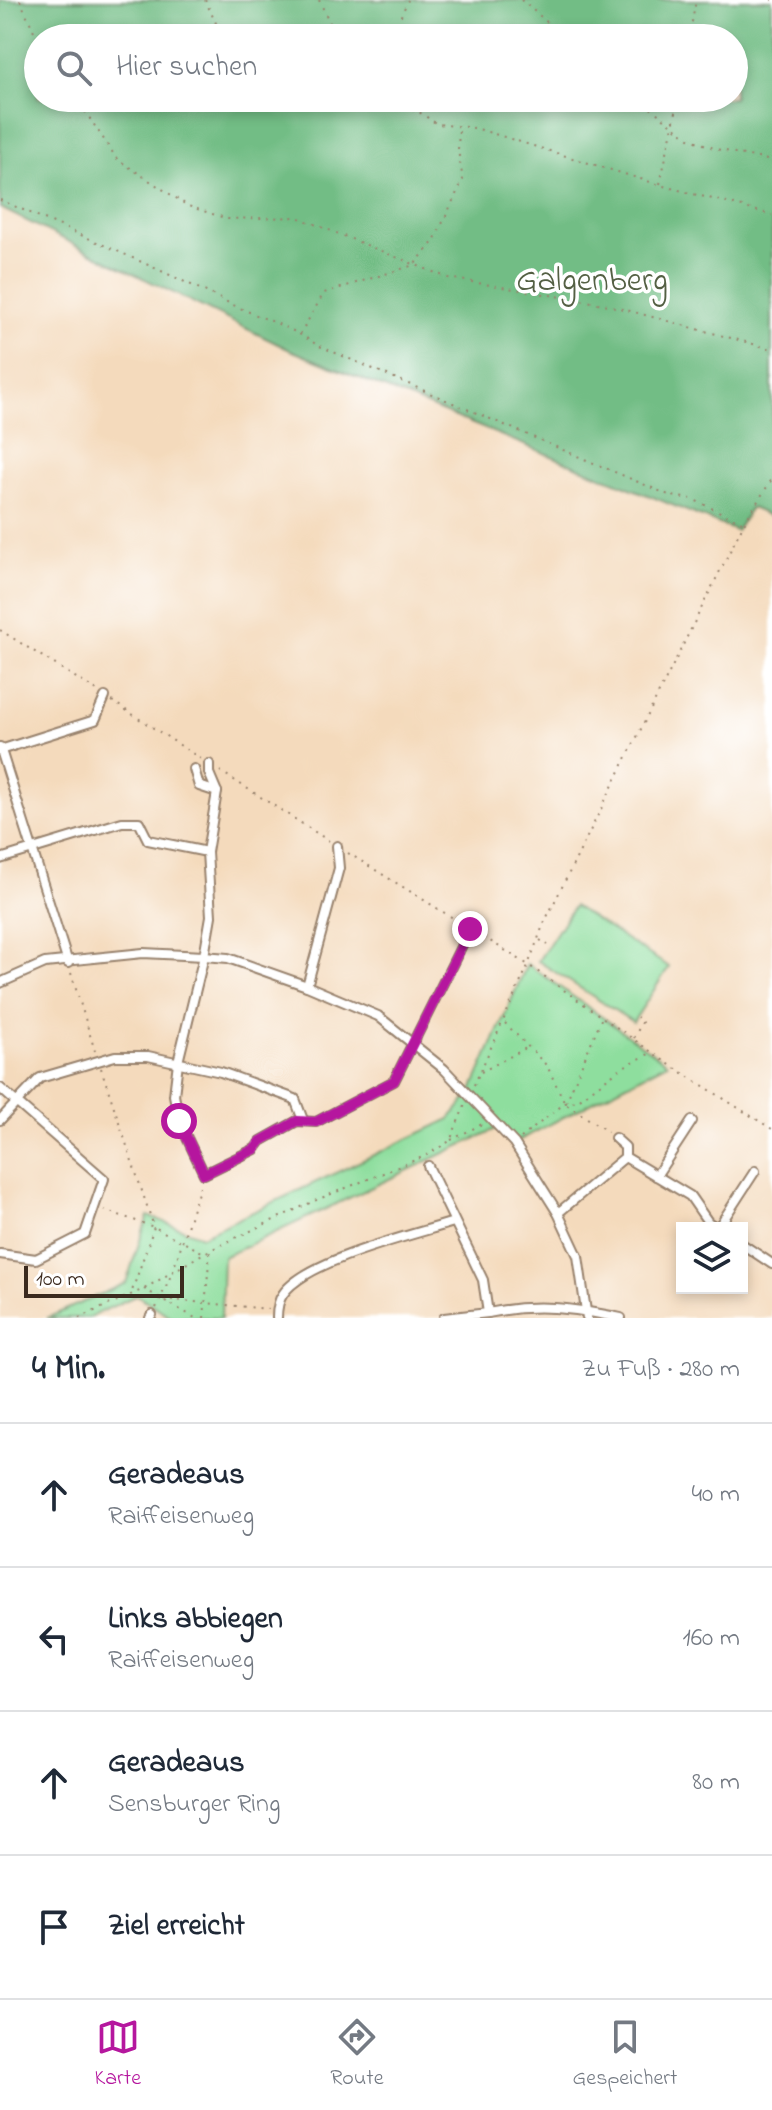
<!DOCTYPE html>
<html lang="de">
<meta charset="utf-8">
<style>
:root{--surface:#fff;--page:#f2f2f3;--text:#1f2937;--muted:#747a83;--line:#e0e1e3;--accent:#b5179e}
body{margin:0;font-family:"Indie Flower",sans-serif;background:var(--page);color:var(--text)}
.controls{position:absolute;right:24px;bottom:24px;display:grid;overflow:hidden;border-radius:0px;box-shadow:0 4px 12px #0003}
.controls button{width:72px;height:72px;display:grid;place-items:center;padding:0;border:0;border-bottom:2px solid var(--line);background:var(--surface);color:var(--text);font:40px sans-serif}
.scale{position:absolute;left:24px;bottom:20px;width:160px;box-sizing:border-box;padding-left:8px;border:4px solid #3b2a1e;border-top:0;font-size:22px;line-height:28px;white-space:nowrap;color:#3b2a1e;-webkit-text-stroke:6px #fff;paint-order:stroke}
.stop{position:absolute;width:24px;height:24px;margin:-18px;border:6px solid #b5179e;border-radius:50%;background:#fff}
.stop.end{background:#b5179e;border-color:#fff;box-shadow:0 2px 8px #0008}
.list{margin:0;padding:0;list-style:none}
h2{display:flex;justify-content:space-between;align-items:center;height:104px;margin:0;padding:0 32px;font-size:34px}
h2 small{font-size:26px;font-weight:400;color:var(--muted)}
.list li{display:grid;grid-template-columns:52px 1fr auto;gap:24px;align-items:center;box-sizing:border-box;height:144px;padding:0 32px;border-top:2px solid var(--line)}
.list b{display:block;font-size:30px;white-space:nowrap}
.list p{margin:0;font-size:26px;white-space:nowrap;color:var(--muted)}
.list em{font-size:26px;font-style:normal;color:var(--muted)}
.icon{flex:none;width:44px;height:44px;fill:none;stroke:currentColor;stroke-width:2;stroke-linecap:round;stroke-linejoin:round}
.map{position:relative;flex:none;width:772px;height:1318px;overflow:hidden}
.search{position:absolute;background:var(--surface);box-shadow:0 4px 12px #0003;left:24px;right:24px;top:24px;height:88px;display:flex;align-items:center;gap:20px;box-sizing:border-box;padding:0 28px;border-radius:44px;color:var(--muted);font-size:30px}
.sheet{height:680px;background:var(--surface)}
nav{display:flex;justify-content:space-around;align-items:center;box-sizing:border-box;height:112px;border-top:2px solid var(--line);background:var(--surface);font-size:22px;color:var(--muted)}
nav a{display:grid;justify-items:center;gap:4px}
nav .on{color:var(--accent)}
.map>svg:first-child{display:block}
.green{fill:#8ede9e;stroke:#64845e;stroke-width:2}
.forest{fill:#72bd85;stroke:#567452;stroke-width:2;fill-rule:evenodd}
.lines{fill:none;stroke-linecap:round;stroke-linejoin:round}
.street-casing{stroke:#98826d;stroke-width:12}
.path{stroke:#98826d;stroke-width:2;stroke-dasharray:2 6;stroke-linecap:butt}
.street{stroke:#fff;stroke-width:8}
.route{stroke:#b5179e;stroke-width:10}
.labels{text-anchor:middle;stroke-width:7;stroke-linejoin:round;paint-order:stroke}
.park-label{font-size:34px;fill:#546044;stroke:#fff}
</style>
<div class="map">
<svg width="772" height="1318" viewBox="0 0 772 1318">
<rect width="100%" height="100%" fill="#fff"/>
<filter id="ink" filterUnits="userSpaceOnUse"><feTurbulence type="fractalNoise" baseFrequency=".0125" numOctaves="2"/><feDisplacementMap in="SourceGraphic" scale="16" xChannelSelector="R" yChannelSelector="G"/><feConvolveMatrix kernelMatrix="1 2 1 2 8 2 1 2 1" color-interpolation-filters="sRGB"/></filter>
<filter id="wash" filterUnits="userSpaceOnUse"><feTurbulence type="fractalNoise" baseFrequency=".006" numOctaves="4" result="noise"/><feDisplacementMap in="SourceGraphic" scale="32" xChannelSelector="R" yChannelSelector="G"/><feGaussianBlur stdDeviation="1.8" result="paint"/><feColorMatrix in="noise" values="0 0 0 0 0 0 0 0 0 0 0 0 0 0 0 0 0 1.4 0 .05"/><feComposite in="paint" operator="in"/></filter>
<g filter="url(#wash)">
<rect width="100%" height="100%" fill="#f4dabc"/>
<g class="green">
<polygon points="574,906 669,967 633,1022 538,961"/>
<polygon points="527,964 667,1063 514,1143 500,1127 223,1257 221,1318 173,1318 137,1295 88,1318 47,1318 126,1283 148,1216 202,1236 450,1119 470,1095"/>
</g>
<path class="forest" d="M 0,0 L 772,0 L 772,517 L 751,508 L 736,531 L 288,349 L 0,208 ZM 38,38 L 734,38 L 734,98 L 38,98 Z"/>
</g>
<g filter="url(#ink)">
<g class="lines">
<defs>
<g id="street">
<polyline points="0,747 68,963"/>
<polyline points="0,750 95,720 105,697"/>
<polyline points="209,764 209,773 217,792 207,852 211,916 204,956 178,1062 174,1095 179,1121 204,1174 255,1149 261,1141 297,1121 316,1122 394,1081 470,929"/>
<polyline points="194,769 199,786 217,792"/>
<polyline points="0,859 122,822 139,822 148,840 207,852"/>
<polyline points="0,983 45,963 143,953 204,956 228,958 307,986 378,1016 444,1069 514,1143 558,1213 578,1256 587,1318"/>
<polyline points="307,986 339,868 337,846"/>
<polyline points="0,1088 104,1179 85,1234 36,1259 0,1254"/>
<polyline points="0,1120 40,1078 115,1056 148,1056 221,1072 295,1099 303,1120"/>
<polyline points="615,1138 625,1147 625,1157"/>
<path d="M 428,1166 L 483,1280 L 488,1313 C 536,1303 573,1308 621,1318"/>
<polyline points="656,1176 692,1121"/>
<polyline points="558,1213 625,1157 690,1196 708,1222 717,1228"/>
<polyline points="718,1228 755,1171"/>
<polyline points="742,1244 772,1264"/>
<polyline points="150,1318 152,1315"/>
<path d="M 277,1318 C 277,1310 278,1301 283,1294 C 306,1260 413,1235 454,1222"/>
<polyline points="444,1318 488,1313"/>
</g>
</defs>
<use href="#street" class="street-casing"/>
<g class="path">
<polyline points="20,0 38,40"/>
<polyline points="205,0 223,38"/>
<polyline points="319,0 337,38"/>
<polyline points="521,0 566,38"/>
<polyline points="771,0 772,0"/>
<polyline points="391,38 408,0"/>
<polyline points="689,38 696,0"/>
<polyline points="76,98 117,159 188,206 228,219 297,217 448,278 604,304 772,349"/>
<polyline points="366,98 367,101"/>
<polyline points="374,98 419,112 437,124 475,128 660,185 772,215"/>
<polyline points="638,98 689,138 716,149 772,161"/>
<polyline points="660,184 679,98"/>
<path d="M 0,200 C 77,233 153,266 229,303 C 258,317 290,326 317,345 L 671,496 L 692,499 L 742,522"/>
<polyline points="300,334 324,293 414,265 434,241 463,180 458,150 459,128"/>
<polyline points="0,630 97,691"/>
<polyline points="112,701 201,759"/>
<polyline points="220,771 329,841"/>
<polyline points="348,853 461,923"/>
<polyline points="477,933 527,964 667,1063 772,1129"/>
<polyline points="540,940 548,945"/>
<polyline points="71,973 95,1051"/>
<polyline points="505,1023 547,1066 565,1103 608,1132"/>
<polyline points="634,1038 642,1022 637,1017"/>
<polyline points="101,1068 154,1227 131,1294"/>
<polyline points="481,1072 528,1047"/>
<polyline points="474,1085 527,968 544,923 744,523 772,479"/>
<polyline points="566,1102 602,1017"/>
<polyline points="521,1138 565,1103 577,1101 621,1068 651,1053"/>
<polyline points="451,1140 484,1123"/>
<polyline points="104,1210 154,1227 204,1253"/>
<polyline points="144,1289 195,1318"/>
<polyline points="163,1299 268,1309"/>
<polyline points="156,1308 173,1271 201,1183"/>
<polyline points="79,1318 144,1289 204,1253 314,1201 425,1156 450,1141 465,1105"/>
<polyline points="204,1318 210,1251"/>
</g>
<use href="#street" class="street"/>
</g>
</g>
<g class="lines" filter="url(#ink)">
<polyline class="route" points="179,1121 204,1174 255,1149 261,1141 297,1121 316,1122 394,1081 470,929"/>
</g>
<g class="labels">
<g class="park-label">
<text x="592" y="290">Galgenberg</text>
</g>
</g>
</svg>
<div class="controls">
<button><svg class="icon" aria-label="layers" viewBox="0 0 24 24"><path d="M12 4l9 5-9 5-9-5zM3 14l9 5 9-5"/></svg></button>
</div>
<div class="scale">100 m</div>
<div class="stop" style="left:179px;top:1121px"></div>
<div class="stop end" style="left:470px;top:929px"></div>
<div class="search"><svg class="icon" aria-label="search" viewBox="0 0 24 24"><circle cx="10" cy="10" r="6"/><path d="M15 15l6 6"/></svg>Hier suchen</div>
</div>
<section class="sheet">
<h2>4 Min.<small>Zu Fuß · 280 m</small></h2>
<ul class="list">
<li><svg class="icon" aria-label="ahead" viewBox="0 0 24 24"><path d="M12 20V5M6 11l6-6 6 6"/></svg><div><b>Geradeaus</b><p>Raiffeisenweg</p></div><em>40 m</em></li>
<li><svg class="icon" aria-label="left" viewBox="0 0 24 24"><path d="M17 20v-9H6M10 6l-5 5 5 5"/></svg><div><b>Links abbiegen</b><p>Raiffeisenweg</p></div><em>160 m</em></li>
<li><svg class="icon" aria-label="ahead" viewBox="0 0 24 24"><path d="M12 20V5M6 11l6-6 6 6"/></svg><div><b>Geradeaus</b><p>Sensburger Ring</p></div><em>80 m</em></li>
<li><svg class="icon" aria-label="arrive" viewBox="0 0 24 24"><path d="M6 21V4h12l-3 4 3 4H6"/></svg><div><b>Ziel erreicht</b></div></li>
</ul>
</section>
<nav>
<a class="on"><svg class="icon" aria-label="map" viewBox="0 0 24 24"><path d="M3 6l6-2 6 2 6-2v14l-6 2-6-2-6 2zM9 4v14M15 6v14"/></svg>Karte</a>
<a><svg class="icon" aria-label="directions" viewBox="0 0 24 24"><path d="M12 3l9 9-9 9-9-9zM9 14v-3h6M13 9l2 2-2 2"/></svg>Route</a>
<a><svg class="icon" aria-label="saved" viewBox="0 0 24 24"><path d="M7 4h10v16l-5-4-5 4z"/></svg>Gespeichert</a>
</nav>
